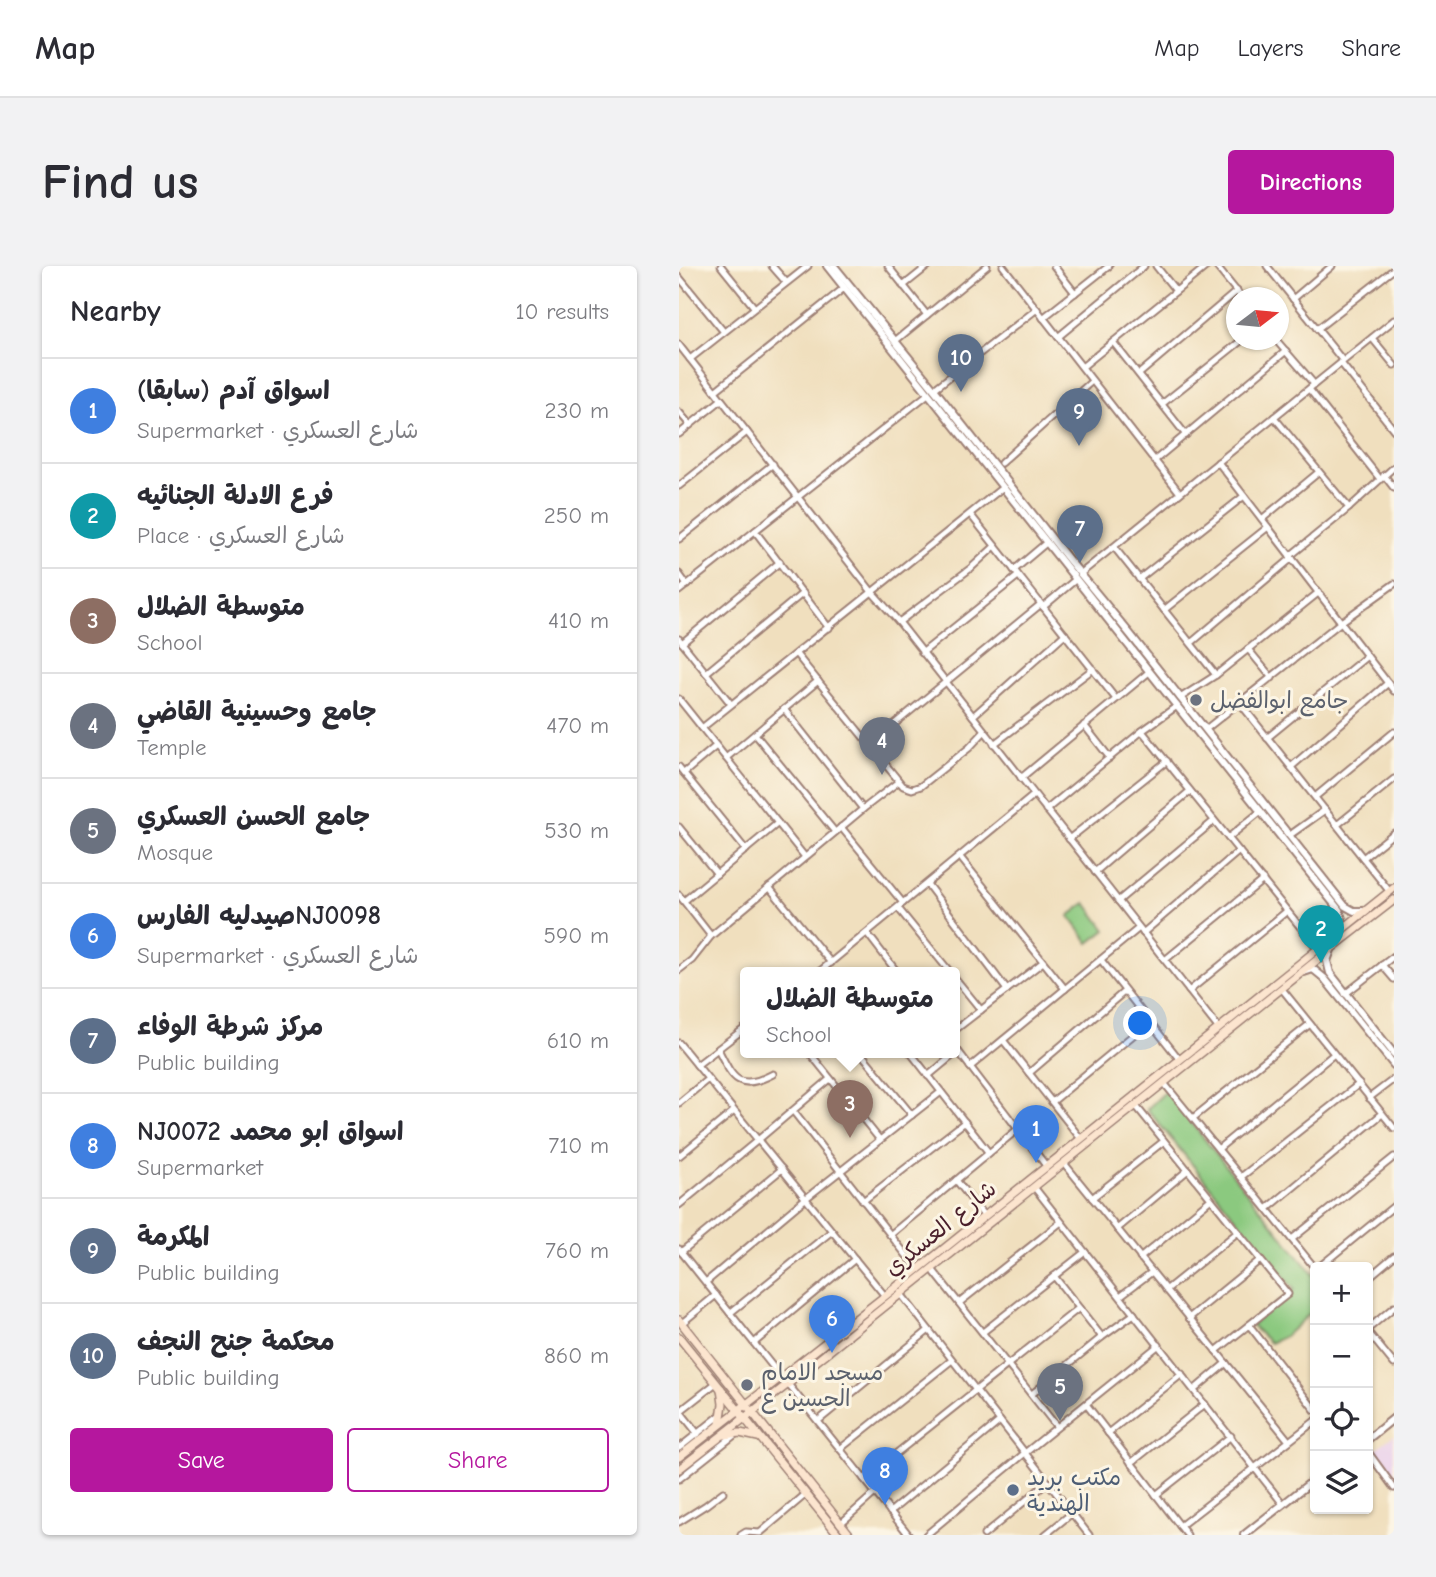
<!DOCTYPE html>
<meta charset="utf-8">
<style>
:root{--surface:#fff;--page:#f2f2f3;--text:#2b2b33;--muted:#7c7c81;--line:#e1e1e2;--accent:#b5179e}
body{margin:0;font-family:"Comic Neue","Playpen Sans Arabic",sans-serif;background:var(--page);color:var(--text)}
.controls{position:absolute;right:21px;bottom:21px;display:grid;overflow:hidden;border-radius:7px;box-shadow:0 2px 5px #0004}
.controls button{width:63px;height:63px;display:grid;place-items:center;padding:0;border:0;border-bottom:2px solid var(--line);background:var(--surface);color:var(--text);font:35px sans-serif}
.compass{position:absolute;left:547px;top:21px;width:63px;height:63px;border-radius:50%;background:var(--surface);box-shadow:0 2px 5px #0004;rotate:74deg}
.you{position:absolute;left:462px;top:758px;width:24px;height:24px;margin:-18px;border:5px solid #fff;border-radius:50%;background:#1a73e8;box-shadow:0 0 0 10px #1a73e833}
.badge{display:grid;place-items:center;width:46px;height:46px;border-radius:50%;background:var(--accent);color:#fff;font-size:23px;font-weight:700}
.pin{position:absolute;translate:-50% -58px;filter:drop-shadow(0 2px 4px #0008)}
.pin::after{content:'';position:absolute;top:37px;width:24px;height:21px;background:inherit;clip-path:polygon(0 0,100% 0,50% 100%)}
.popup{position:absolute;left:61px;top:701px;width:220px;height:91px;box-sizing:border-box;display:grid;place-content:center;border-radius:7px;background:var(--surface);filter:drop-shadow(0 2px 5px #0005);font-size:23px;white-space:nowrap;color:var(--muted)}
.popup b{font-size:26px;color:var(--text)}
.popup::after{content:'';position:absolute;left:50%;top:100%;margin-left:-14px;border:14px solid transparent;border-top-color:var(--surface)}
.list{margin:0;padding:0;list-style:none}
h2{display:flex;justify-content:space-between;align-items:center;height:91px;margin:0;padding:0 28px;font-size:30px}
h2 small{font-size:23px;font-weight:400;color:var(--muted)}
.list li{display:grid;grid-template-columns:46px 1fr auto;gap:21px;align-items:center;box-sizing:border-box;height:105px;padding:0 28px;border-top:2px solid var(--line)}
.list b{display:block;font-size:26px;white-space:nowrap}
.list p{margin:0;font-size:23px;white-space:nowrap;color:var(--muted)}
.list em{font-size:23px;font-style:normal;color:var(--muted)}
.actions{display:flex;gap:14px;padding:21px 28px}
.actions a{flex:1;padding:16px 0;border:2px solid var(--accent);border-radius:7px;text-align:center;font-size:24px;color:var(--accent)}
.actions .main{background:var(--accent);color:#fff}
.icon{flex:none;width:38px;height:38px;fill:none;stroke:currentColor;stroke-width:2;stroke-linecap:round;stroke-linejoin:round}
.map{position:relative;flex:none;width:715px;height:1269px;overflow:hidden;border-radius:7px}
header{display:flex;align-items:center;gap:42px;box-sizing:border-box;height:98px;padding:0 35px;background:var(--surface);border-bottom:2px solid var(--line)}
header strong{font-size:33px}
nav{display:flex;gap:38px;margin-inline-start:auto;font-size:24px}
.intro{display:flex;align-items:center;justify-content:space-between;box-sizing:border-box;height:168px;padding:0 42px}
h1{margin:0;font-size:49px}
.button{padding:18px 32px;border-radius:7px;background:var(--accent);color:#fff;font-size:24px;font-weight:700}
main{display:flex;gap:42px;padding:0 42px}
aside{flex:1;background:var(--surface);border-radius:7px;box-shadow:0 2px 5px #0004}
.map>svg:first-child{display:block}
.built{fill:#ead1ec}
.green{fill:#8bc97f;stroke:#6a7455;stroke-width:2}
.lines{fill:none;stroke-linecap:round;stroke-linejoin:round}
.minor-casing{stroke:#9d7f74;stroke-width:9}
.tertiary-casing{stroke:#9d7f74;stroke-width:10}
.secondary-casing{stroke:#9d7f74;stroke-width:10}
.minor{stroke:#fff;stroke-width:5}
.tertiary{stroke:#fff;stroke-width:6}
.secondary{stroke:#fce5cf;stroke-width:7}
.worship-dot{fill:#6b7280;stroke:#fcf5e5;stroke-width:2.5}
.service-dot{fill:#5c6f8a;stroke:#fcf5e5;stroke-width:2.5}
.labels{text-anchor:middle;stroke-width:6;stroke-linejoin:round;paint-order:stroke}
.worship-label{font-size:23px;fill:#5b616d;stroke:#fcf5e5;text-anchor:start}
.street-label{font-size:23px;fill:#4a1f2b;stroke:#fcf5e5}
.service-label{font-size:23px;fill:#4e5e75;stroke:#fcf5e5;text-anchor:start}
</style>
<header>
<strong>Map</strong>
<nav><a>Map</a><a>Layers</a><a>Share</a></nav>
</header>
<div class="intro"><h1>Find us</h1><a class="button">Directions</a></div>
<main>
<aside>
<h2>Nearby<small>10 results</small></h2>
<ul class="list">
<li><span class="badge" style="background:#3f7fe0">1</span><div><b>اسواق آدم (سابقا)</b><p>Supermarket · شارع العسكري</p></div><em>230 m</em></li>
<li><span class="badge" style="background:#0f9aa8">2</span><div><b>فرع الادلة الجنائيه</b><p>Place · شارع العسكري</p></div><em>250 m</em></li>
<li><span class="badge" style="background:#8d6e63">3</span><div><b>متوسطة الضلال</b><p>School</p></div><em>410 m</em></li>
<li><span class="badge" style="background:#6b7280">4</span><div><b>جامع وحسينية القاضي</b><p>Temple</p></div><em>470 m</em></li>
<li><span class="badge" style="background:#6b7280">5</span><div><b>جامع الحسن العسكري</b><p>Mosque</p></div><em>530 m</em></li>
<li><span class="badge" style="background:#3f7fe0">6</span><div><b>صيدليه الفارسNJ0098</b><p>Supermarket · شارع العسكري</p></div><em>590 m</em></li>
<li><span class="badge" style="background:#5c6f8a">7</span><div><b>مركز شرطة الوفاء</b><p>Public building</p></div><em>610 m</em></li>
<li><span class="badge" style="background:#3f7fe0">8</span><div><b>NJ0072 اسواق ابو محمد</b><p>Supermarket</p></div><em>710 m</em></li>
<li><span class="badge" style="background:#5c6f8a">9</span><div><b>المكرمة</b><p>Public building</p></div><em>760 m</em></li>
<li><span class="badge" style="background:#5c6f8a">10</span><div><b>محكمة جنح النجف</b><p>Public building</p></div><em>860 m</em></li>
</ul>
<div class="actions"><a class="main">Save</a><a>Share</a></div>
</aside>
<div class="map">
<svg width="715" height="1269" viewBox="0 0 715 1269">
<rect width="100%" height="100%" fill="#fcf5e5"/>
<filter id="ink" filterUnits="userSpaceOnUse"><feTurbulence type="fractalNoise" baseFrequency=".0143" numOctaves="2"/><feDisplacementMap in="SourceGraphic" scale="14" xChannelSelector="R" yChannelSelector="G"/><feConvolveMatrix kernelMatrix="1 2 1 2 8 2 1 2 1" color-interpolation-filters="sRGB"/></filter>
<filter id="wash" filterUnits="userSpaceOnUse"><feTurbulence type="fractalNoise" baseFrequency=".00686" numOctaves="4" result="noise"/><feDisplacementMap in="SourceGraphic" scale="28" xChannelSelector="R" yChannelSelector="G"/><feGaussianBlur stdDeviation="1.57" result="paint"/><feColorMatrix in="noise" values="0 0 0 0 0 0 0 0 0 0 0 0 0 0 0 0 0 1.4 0 .05"/><feComposite in="paint" operator="in"/></filter>
<g filter="url(#wash)">
<rect width="100%" height="100%" fill="#f0dfbe"/>
<polygon class="built" points="715,1169 715,1212 694,1185"/>
<g class="green">
<polygon points="407,637 427,664 410,677 390,650"/>
<polygon points="487,825 636,1011 636,1043 606,1070 591,1077 572,1059 615,1023 468,843"/>
</g>
</g>
<g filter="url(#ink)">
<g class="lines">
<defs>
<g id="minor">
<polyline points="42,0 75,41"/>
<polyline points="93,0 107,16"/>
<polyline points="209,0 248,49"/>
<polyline points="324,0 501,227"/>
<polyline points="375,0 396,27"/>
<polyline points="477,0 497,25"/>
<polyline points="537,0 563,32"/>
<polyline points="588,0 664,95"/>
<polyline points="0,11 45,66"/>
<polyline points="224,20 249,0"/>
<polyline points="614,33 653,0"/>
<polyline points="364,52 430,0"/>
<polyline points="638,63 715,3"/>
<polyline points="379,71 465,0"/>
<polyline points="693,72 715,99"/>
<polyline points="597,74 635,118"/>
<polyline points="216,75 308,0"/>
<polyline points="434,76 507,169"/>
<polyline points="0,79 193,326 220,356 540,763"/>
<polyline points="11,93 129,0"/>
<polyline points="662,97 715,164"/>
<polyline points="403,101 528,0"/>
<polyline points="460,108 558,25"/>
<polyline points="255,123 358,43"/>
<polyline points="630,123 701,213"/>
<polyline points="36,125 165,22"/>
<polyline points="483,138 563,74"/>
<polyline points="0,146 11,159"/>
<polyline points="595,151 670,242 611,290"/>
<polyline points="0,168 42,134"/>
<polyline points="475,195 607,85"/>
<polyline points="539,196 715,425"/>
<polyline points="322,197 413,115"/>
<polyline points="705,209 715,222"/>
<polyline points="0,220 68,166"/>
<polyline points="670,242 715,201"/>
<polyline points="291,248 437,433"/>
<polyline points="583,253 640,206"/>
<polyline points="76,265 150,362"/>
<polyline points="0,273 94,198"/>
<polyline points="435,281 537,409"/>
<polyline points="335,304 367,277"/>
<polyline points="0,308 8,319"/>
<polyline points="401,308 715,54"/>
<polyline points="460,313 565,230"/>
<polyline points="0,325 249,128"/>
<polyline points="364,341 396,314"/>
<polyline points="485,344 589,261"/>
<polyline points="220,356 292,302 316,280"/>
<polyline points="0,373 52,438"/>
<polyline points="3,377 101,296"/>
<polyline points="512,377 613,292"/>
<polyline points="569,383 593,412"/>
<polyline points="243,387 339,310"/>
<polyline points="117,388 224,520 233,523 242,520 290,482 305,466"/>
<polyline points="27,407 124,327"/>
<polyline points="501,432 537,409 639,327"/>
<polyline points="0,433 126,591"/>
<polyline points="561,437 711,626"/>
<polyline points="105,443 184,543"/>
<polyline points="294,450 386,368"/>
<polyline points="405,459 431,492"/>
<polyline points="23,462 323,222"/>
<polyline points="527,463 662,356 715,318"/>
<polyline points="463,465 639,683"/>
<polyline points="76,468 156,566"/>
<polyline points="588,472 688,390"/>
<polyline points="315,478 414,403"/>
<polyline points="190,479 362,338"/>
<polyline points="47,492 139,415"/>
<polyline points="0,501 67,584"/>
<polyline points="612,501 709,417"/>
<polyline points="5,507 37,480"/>
<polyline points="342,512 470,406"/>
<polyline points="636,531 715,466"/>
<polyline points="367,544 463,465 498,440"/>
<polyline points="658,559 715,513"/>
<polyline points="0,561 38,608"/>
<polyline points="162,561 224,637"/>
<polyline points="611,569 646,544"/>
<polyline points="549,572 582,545"/>
<polyline points="390,573 488,495"/>
<polyline points="281,591 386,723"/>
<polyline points="684,592 715,567"/>
<polyline points="416,606 511,525"/>
<polyline points="248,618 328,724"/>
<polyline points="90,621 152,697"/>
<polyline points="0,629 32,670"/>
<polyline points="5,635 99,557"/>
<polyline points="439,635 535,555"/>
<polyline points="219,642 271,706"/>
<polyline points="188,667 218,706"/>
<polyline points="464,667 560,585"/>
<polyline points="422,694 501,794"/>
<polyline points="486,694 584,614"/>
<polyline points="703,699 715,713"/>
<polyline points="0,704 13,694 32,670 184,543 219,516"/>
<polyline points="140,706 355,529"/>
<polyline points="276,712 302,744"/>
<polyline points="603,723 715,862"/>
<polyline points="510,725 608,645"/>
<polyline points="666,728 715,690"/>
<polyline points="276,764 364,696"/>
<polyline points="324,774 402,873"/>
<polyline points="0,777 206,1030"/>
<polyline points="276,781 368,901"/>
<path d="M 39,783 C 54,813 59,826 94,808"/>
<polyline points="130,786 201,874"/>
<polyline points="181,786 233,849"/>
<polyline points="231,786 310,887"/>
<polyline points="18,799 66,762"/>
<polyline points="291,801 460,662"/>
<polyline points="350,807 446,725"/>
<polyline points="249,810 279,785"/>
<polyline points="485,817 636,1002"/>
<polyline points="690,832 715,813"/>
<polyline points="373,836 470,756"/>
<polyline points="0,837 29,813"/>
<polyline points="457,840 609,1028 537,1085"/>
<polyline points="114,845 239,1004"/>
<polyline points="514,852 631,758"/>
<polyline points="539,883 655,788"/>
<polyline points="0,890 55,845"/>
<polyline points="385,897 610,1175"/>
<polyline points="562,911 680,818"/>
<polyline points="277,914 306,951"/>
<polyline points="355,921 604,1238"/>
<polyline points="413,932 485,875"/>
<polyline points="184,935 286,856"/>
<polyline points="0,939 79,874 151,813"/>
<polyline points="588,943 703,848"/>
<polyline points="438,963 509,904"/>
<polyline points="211,969 339,863"/>
<polyline points="613,973 715,891"/>
<polyline points="0,983 102,1111"/>
<polyline points="2,986 103,903"/>
<polyline points="461,992 532,933"/>
<polyline points="640,1001 715,940"/>
<polyline points="253,1003 378,1161"/>
<polyline points="375,1010 423,1071"/>
<polyline points="689,1012 715,990"/>
<polyline points="27,1016 126,933 262,826"/>
<polyline points="487,1024 559,966"/>
<polyline points="222,1028 410,1269"/>
<polyline points="441,1030 473,1006"/>
<polyline points="280,1037 382,956"/>
<polyline points="51,1047 153,965"/>
<polyline points="510,1052 581,994"/>
<polyline points="3,1057 37,1029"/>
<polyline points="570,1059 636,1144"/>
<polyline points="689,1063 715,1041"/>
<polyline points="304,1066 406,986"/>
<polyline points="689,1066 715,1098"/>
<polyline points="75,1077 176,993"/>
<polyline points="109,1118 230,1269"/>
<polyline points="515,1124 547,1097"/>
<polyline points="353,1128 423,1071 455,1048"/>
<polyline points="407,1138 508,1269"/>
<polyline points="0,1144 19,1168"/>
<polyline points="0,1146 37,1117"/>
<polyline points="139,1155 250,1064"/>
<polyline points="429,1167 503,1108"/>
<polyline points="0,1182 43,1148"/>
<polyline points="161,1183 273,1094"/>
<polyline points="689,1186 715,1222"/>
<polyline points="452,1197 526,1138"/>
<polyline points="0,1213 58,1167"/>
<polyline points="185,1213 400,1042"/>
<polyline points="477,1229 552,1170"/>
<polyline points="211,1246 321,1155"/>
<polyline points="0,1256 27,1239 44,1226"/>
<polyline points="161,1258 196,1227"/>
<polyline points="501,1260 636,1155"/>
<polyline points="62,1269 67,1266 81,1267 127,1228"/>
<polyline points="247,1269 346,1187 480,1079"/>
<polyline points="305,1269 369,1216"/>
<polyline points="366,1269 393,1247"/>
</g>
<g id="tertiary">
<polyline points="148,0 660,644 663,653 658,668"/>
<polyline points="155,0 255,123 390,294 451,368 666,640 675,645 685,645"/>
<polyline points="652,684 648,695 651,707 715,788"/>
<polyline points="625,706 634,703 645,712 715,799"/>
<polyline points="689,1173 715,1152"/>
<polyline points="565,1269 636,1213"/>
</g>
<g id="secondary">
<polyline points="0,1054 171,1269"/>
<polyline points="0,1071 160,1269"/>
<polyline points="41,1158 44,1138 42,1123"/>
<polyline points="46,1169 61,1167 79,1171"/>
<polyline points="0,1191 206,1030 715,622"/>
<polyline points="0,1203 109,1118 653,682 715,634"/>
</g>
</defs>
<use href="#minor" class="minor-casing"/>
<use href="#tertiary" class="tertiary-casing"/>
<use href="#secondary" class="secondary-casing"/>
<use href="#minor" class="minor"/>
<use href="#tertiary" class="tertiary"/>
<use href="#secondary" class="secondary"/>
</g>
</g>
<g class="worship-dot">
<circle cx="517" cy="434" r="7"/>
<circle cx="68" cy="1119" r="7"/>
</g>
<circle class="service-dot" cx="334" cy="1224" r="7"/>
<g class="labels">
<g class="worship-label">
<text x="531" y="442">جامع ابوالفضل</text>
<text x="82" y="1114">مسجد الامام<tspan x="82" dy="26">الحسين ع</tspan></text>
</g>
<g class="street-label">
<text transform="translate(261 962) rotate(-39)" y="8">شارع العسكري</text>
</g>
<g class="service-label">
<text x="348" y="1219">مكتب بريد<tspan x="348" dy="26">الهندية</tspan></text>
</g>
</g>
</svg>
<div class="controls">
<button>+</button>
<button>−</button>
<button><svg class="icon" aria-label="locate" viewBox="0 0 24 24"><circle cx="12" cy="12" r="6"/><path d="M12 2v4M12 18v4M2 12h4M18 12h4"/></svg></button>
<button><svg class="icon" aria-label="layers" viewBox="0 0 24 24"><path d="M12 4l9 5-9 5-9-5zM3 14l9 5 9-5"/></svg></button>
</div>
<svg class="compass" viewBox="-18 -18 36 36"><path d="M0-13l5 13h-10z" fill="#e53935"/><path d="M0 13l5-13h-10z" fill="#7c7c81"/></svg>
<div class="you"></div>
<div class="pin badge" style="left:357px;top:897px;background:#3f7fe0">1</div>
<div class="pin badge" style="left:642px;top:697px;background:#0f9aa8">2</div>
<div class="pin badge" style="left:171px;top:872px;background:#8d6e63">3</div>
<div class="popup"><b>متوسطة الضلال</b>School</div>
<div class="pin badge" style="left:203px;top:509px;background:#6b7280">4</div>
<div class="pin badge" style="left:381px;top:1155px;background:#6b7280">5</div>
<div class="pin badge" style="left:153px;top:1087px;background:#3f7fe0">6</div>
<div class="pin badge" style="left:401px;top:297px;background:#5c6f8a">7</div>
<div class="pin badge" style="left:206px;top:1239px;background:#3f7fe0">8</div>
<div class="pin badge" style="left:400px;top:180px;background:#5c6f8a">9</div>
<div class="pin badge" style="left:282px;top:126px;background:#5c6f8a">10</div>
</div>
</main>
